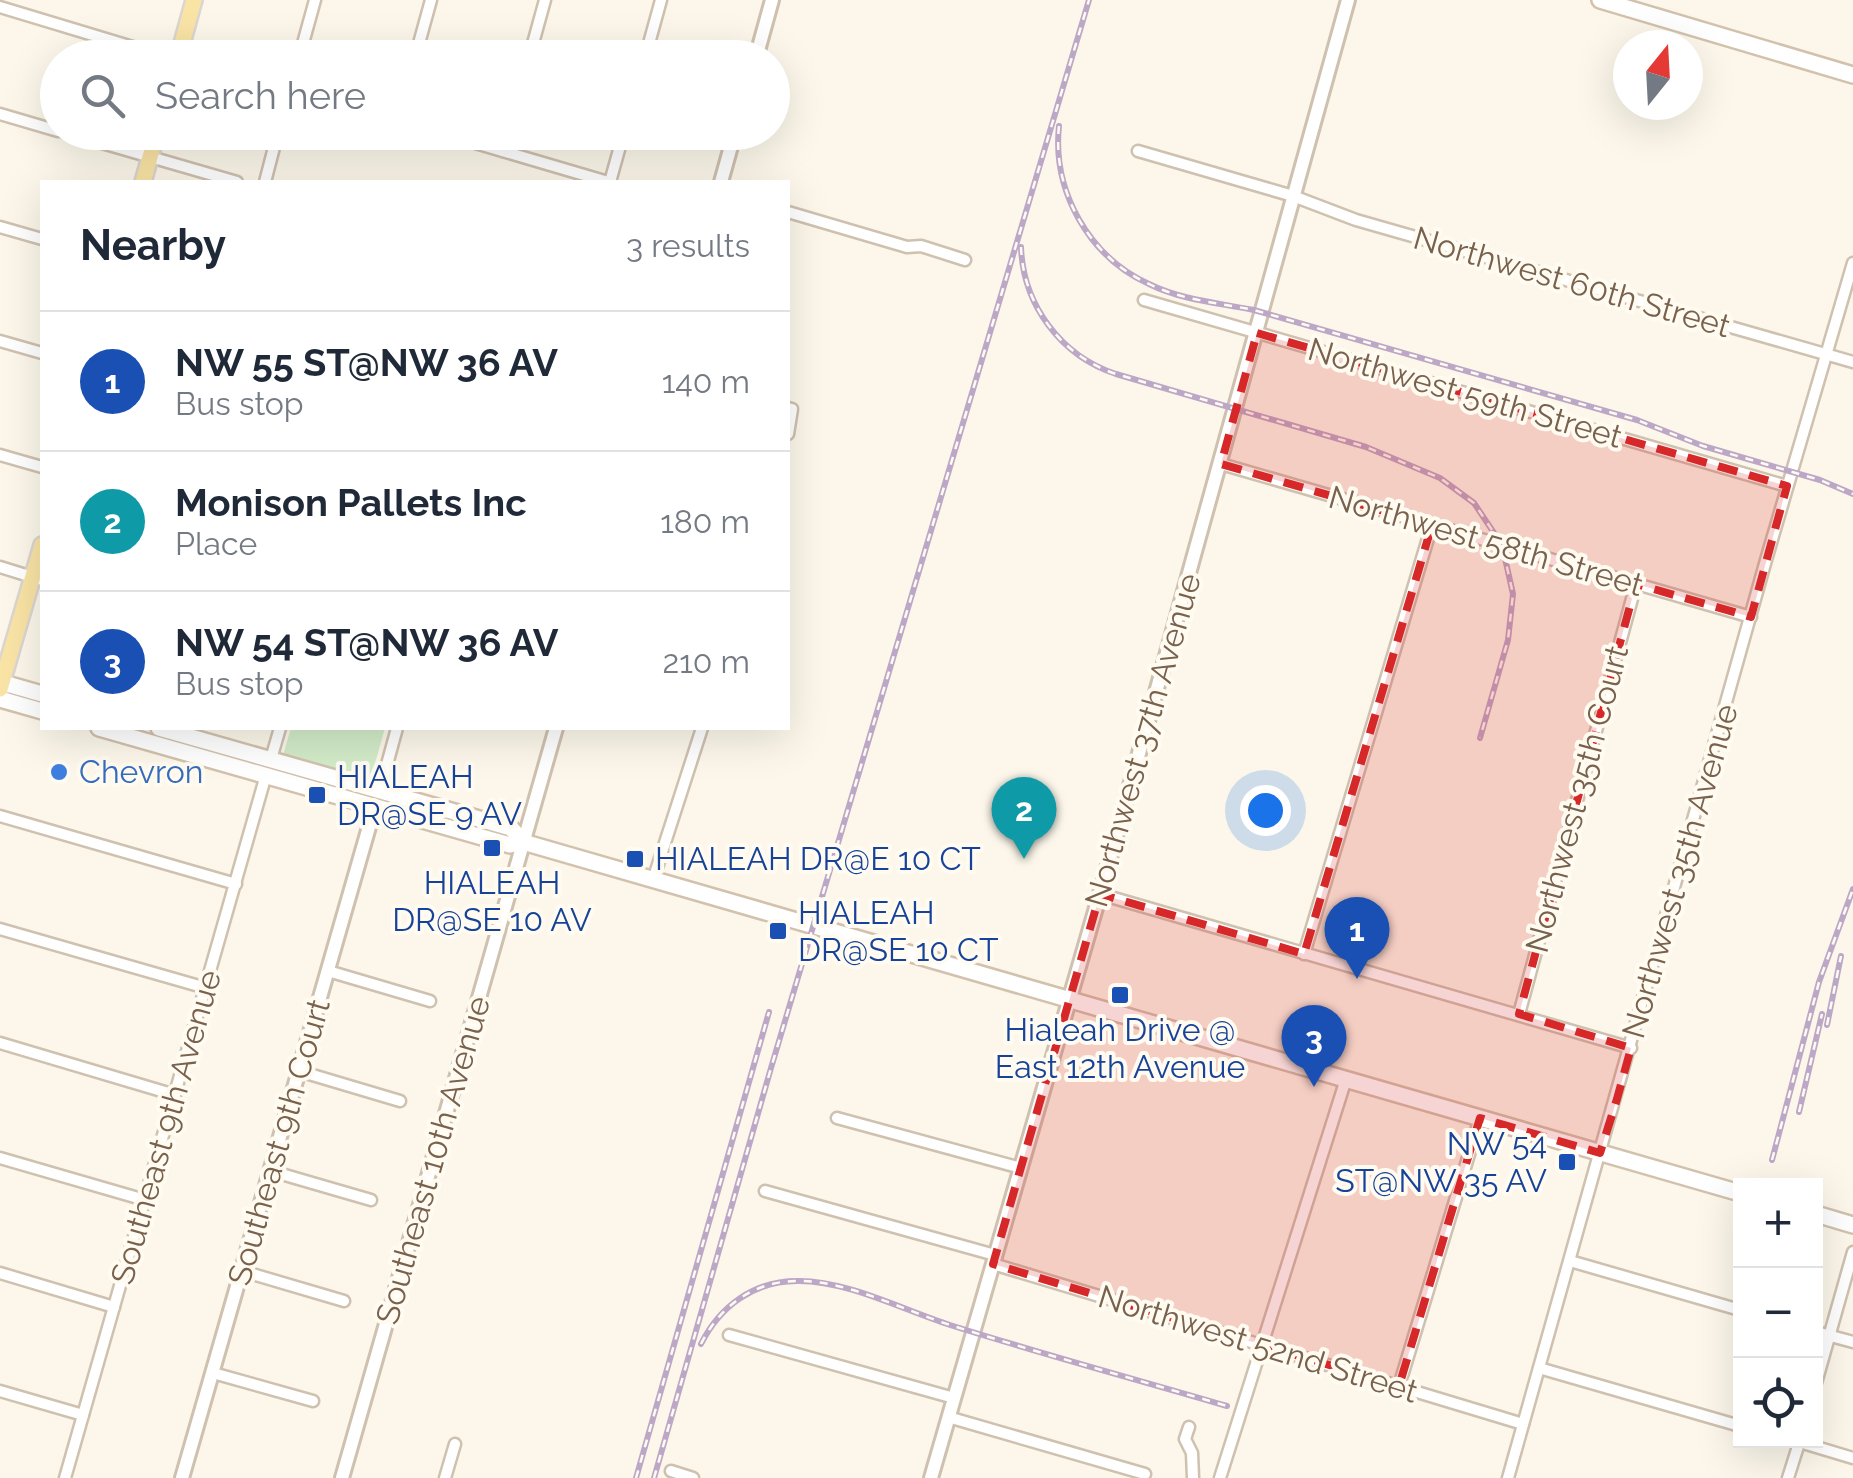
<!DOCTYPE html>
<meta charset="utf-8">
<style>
:root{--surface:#fff;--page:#f6f6f7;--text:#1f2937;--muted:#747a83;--line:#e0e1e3;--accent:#b45309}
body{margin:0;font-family:Raleway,sans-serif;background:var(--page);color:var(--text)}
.controls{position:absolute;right:30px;bottom:30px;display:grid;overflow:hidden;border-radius:0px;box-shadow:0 10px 40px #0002}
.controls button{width:90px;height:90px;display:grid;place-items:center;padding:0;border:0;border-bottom:2px solid var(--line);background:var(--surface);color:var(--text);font:50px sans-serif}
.compass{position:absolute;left:1613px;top:30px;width:90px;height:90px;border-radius:50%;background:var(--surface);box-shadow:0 10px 40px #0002;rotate:18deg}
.you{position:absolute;left:1265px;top:810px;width:35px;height:35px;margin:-25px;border:8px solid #fff;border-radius:50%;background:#1a73e8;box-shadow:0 0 0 15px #1a73e833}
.badge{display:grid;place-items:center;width:65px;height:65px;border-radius:50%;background:var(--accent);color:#fff;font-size:32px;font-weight:700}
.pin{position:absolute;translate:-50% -82px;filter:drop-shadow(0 2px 5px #0008)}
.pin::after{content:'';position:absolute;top:52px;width:35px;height:30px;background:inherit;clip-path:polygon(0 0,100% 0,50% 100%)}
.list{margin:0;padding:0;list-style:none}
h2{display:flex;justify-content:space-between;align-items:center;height:130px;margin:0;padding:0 40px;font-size:42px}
h2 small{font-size:32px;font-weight:400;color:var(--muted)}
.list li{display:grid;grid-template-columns:65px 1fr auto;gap:30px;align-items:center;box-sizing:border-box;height:140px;padding:0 40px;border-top:2px solid var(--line)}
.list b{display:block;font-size:38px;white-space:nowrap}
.list p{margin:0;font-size:32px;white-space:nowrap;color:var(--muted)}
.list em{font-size:32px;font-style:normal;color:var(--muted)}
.icon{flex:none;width:55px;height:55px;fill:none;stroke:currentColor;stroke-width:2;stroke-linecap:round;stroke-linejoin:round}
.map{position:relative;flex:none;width:1853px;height:1478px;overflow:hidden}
.search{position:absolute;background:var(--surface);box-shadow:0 10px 40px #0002;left:40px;top:40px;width:750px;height:110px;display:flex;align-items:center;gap:25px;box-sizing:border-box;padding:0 35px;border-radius:55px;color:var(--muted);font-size:38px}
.panel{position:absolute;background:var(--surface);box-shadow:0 10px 40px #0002;left:40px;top:180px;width:750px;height:550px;border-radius:0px}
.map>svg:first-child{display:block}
.green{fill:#d2ebc8}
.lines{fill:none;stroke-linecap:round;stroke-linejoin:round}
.minor-casing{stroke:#cfc1af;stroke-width:15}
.tertiary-casing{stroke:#cfc1af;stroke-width:18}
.secondary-casing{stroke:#d2c2ad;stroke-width:20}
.primary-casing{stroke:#dcd6d1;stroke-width:20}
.minor{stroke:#fff;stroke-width:10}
.tertiary{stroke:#fff;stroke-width:12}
.secondary{stroke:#fff;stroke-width:15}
.primary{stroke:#f9e3a5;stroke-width:15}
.rail-casing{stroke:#bca7c7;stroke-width:6}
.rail{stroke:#fffbf1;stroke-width:2.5;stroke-dasharray:8;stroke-linecap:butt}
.marked{fill:#d62828;fill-opacity:0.2;stroke:#d62828;stroke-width:8;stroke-dasharray:20 12;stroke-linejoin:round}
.shop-dot{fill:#3f7fe0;stroke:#fffbf1;stroke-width:4}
.transit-dot{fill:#1a4fb4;stroke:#fffbf1;stroke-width:4}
.labels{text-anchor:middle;stroke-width:8;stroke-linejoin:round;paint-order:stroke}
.street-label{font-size:32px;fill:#78614d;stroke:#fffbf1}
.shop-label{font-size:32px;fill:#366cbe;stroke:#fffbf1;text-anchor:start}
.transit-label{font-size:32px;fill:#164399;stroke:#fffbf1;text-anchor:start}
</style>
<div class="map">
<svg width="1853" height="1478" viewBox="0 0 1853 1478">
<rect width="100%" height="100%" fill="#fcf7ea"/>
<polygon class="green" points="291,728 385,728 370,781 283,755"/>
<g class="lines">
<defs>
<g id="minor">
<polyline points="0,7 169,58"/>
<polyline points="299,58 315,0"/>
<polyline points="415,58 431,0"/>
<polyline points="529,58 545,0"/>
<polyline points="645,58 661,0"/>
<polyline points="0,114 58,131"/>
<polyline points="64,132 237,182"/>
<polyline points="438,132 608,182"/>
<polyline points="503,151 508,132"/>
<polyline points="1138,151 1293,196 1356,220 1853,362"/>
<polyline points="265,182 278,132"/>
<polyline points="610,182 624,132"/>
<polyline points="788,212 907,247 921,246 965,260"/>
<polyline points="0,227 42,239"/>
<polyline points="1144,300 1787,486"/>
<polyline points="0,341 42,353"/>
<polyline points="788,408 792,409 788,434"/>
<polyline points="0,455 42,467"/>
<polyline points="1221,464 1751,617"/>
<polyline points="0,567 42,580"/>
<polyline points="271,759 280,728"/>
<polyline points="380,790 397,728"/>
<polyline points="0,816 236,884"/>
<polyline points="653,880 702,728"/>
<polyline points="1100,894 1631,1048"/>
<polyline points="0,929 206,988"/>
<polyline points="1304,954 1432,525"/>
<polyline points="328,971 430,1001"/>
<polyline points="1519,1014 1636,584"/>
<polyline points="0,1043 175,1095"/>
<polyline points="299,1071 400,1101"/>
<polyline points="837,1118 1021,1168"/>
<polyline points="0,1158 145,1200"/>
<polyline points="271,1171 371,1200"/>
<polyline points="765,1191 995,1255"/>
<polyline points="1570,1261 1740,1310"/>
<polyline points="993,1264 1523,1424"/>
<polyline points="242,1271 344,1301"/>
<polyline points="0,1273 114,1307"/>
<polyline points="1816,1332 1853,1342"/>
<polyline points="729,1335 954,1398"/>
<polyline points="1539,1368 1740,1426"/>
<polyline points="213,1373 313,1401"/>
<polyline points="1816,1383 1853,1252"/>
<polyline points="1399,1386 1480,1118"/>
<polyline points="0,1391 83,1415"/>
<polyline points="948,1417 1145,1474"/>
<polyline points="1189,1427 1185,1439 1192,1453 1193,1478"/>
<polyline points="1793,1440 1853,1458"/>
<polyline points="671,1471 693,1478"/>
<polyline points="65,1478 266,775"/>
<polyline points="445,1478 455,1444"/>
<polyline points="1220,1478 1346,1079"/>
<polyline points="1508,1478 1766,560 1853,263"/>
<polyline points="1788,1478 1800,1440"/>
</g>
<g id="tertiary">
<polyline points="756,58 772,0"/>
<polyline points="721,182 735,132"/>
<polyline points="182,1478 375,806"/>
<polyline points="342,1478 556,728"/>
<polyline points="931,1478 1100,894 1348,0"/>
</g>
<g id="secondary">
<polyline points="1600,0 1853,75"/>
<polyline points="0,682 42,694"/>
<polyline points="0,699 42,711"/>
<polyline points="99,728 510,845 523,842 1740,1193"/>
<polyline points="159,728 511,828 523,842"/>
<polyline points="1816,1214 1853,1225"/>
</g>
<g id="primary">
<polyline points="178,58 194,0"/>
<polyline points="143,182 157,132"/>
<polyline points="0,689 42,545"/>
</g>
</defs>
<use href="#minor" class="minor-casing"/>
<use href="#tertiary" class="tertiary-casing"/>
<use href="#secondary" class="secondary-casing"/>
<use href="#primary" class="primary-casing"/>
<use href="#minor" class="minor"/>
<use href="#tertiary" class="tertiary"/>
<use href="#secondary" class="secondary"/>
<use href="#primary" class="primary"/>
<defs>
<g id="rail">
<path d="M 1059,126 C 1052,191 1089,257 1149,284 C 1181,300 1219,303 1254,310 L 1637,420 L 1703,446 L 1820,480 L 1853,494"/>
<path d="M 1021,247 C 1023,305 1061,356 1116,374 L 1366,447 L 1440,478 L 1474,503 L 1502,545 L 1513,594 L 1508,640 L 1480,738"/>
<polyline points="1827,1025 1841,956"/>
<polyline points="1799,1112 1822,1014"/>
<polyline points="1772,1160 1819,982 1853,889"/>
<path d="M 701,1344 C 720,1306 754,1281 797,1281 C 846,1280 903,1310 950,1325 C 1042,1354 1135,1379 1227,1406"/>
<polyline points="636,1478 769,1012"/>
<polyline points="654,1478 771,1068 1089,0"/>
</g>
</defs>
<use href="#rail" class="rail-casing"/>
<use href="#rail" class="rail"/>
</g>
<path class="marked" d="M 1257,333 L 1787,486 L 1751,617 L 1636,584 L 1519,1014 L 1631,1048 L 1617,1099 L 1600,1153 L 1480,1118 L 1399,1386 L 993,1264 L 1100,894 L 1304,954 L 1432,525 L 1221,464 Z"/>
<circle class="shop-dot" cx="59" cy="772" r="10"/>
<g class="transit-dot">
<rect x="307" y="785" width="20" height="20" rx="5"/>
<rect x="482" y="838" width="20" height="20" rx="5"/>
<rect x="625" y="849" width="20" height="20" rx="5"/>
<rect x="768" y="921" width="20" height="20" rx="5"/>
<rect x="1110" y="985" width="20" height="20" rx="5"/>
<rect x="1557" y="1152" width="20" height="20" rx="5"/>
</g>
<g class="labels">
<g class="street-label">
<text transform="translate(1572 282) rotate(16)" y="11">Northwest 60th Street</text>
<text transform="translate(1465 393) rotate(16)" y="11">Northwest 59th Street</text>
<text transform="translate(1486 541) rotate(16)" y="11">Northwest 58th Street</text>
<text transform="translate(1143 740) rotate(-74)" y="11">Northwest 37th Avenue</text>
<text transform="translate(1577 799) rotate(-75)" y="11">Northwest 35th Court</text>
<text transform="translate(1680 871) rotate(-74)" y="11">Northwest 35th Avenue</text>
<text transform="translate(166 1127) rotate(-74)" y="11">Southeast 9th Avenue</text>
<text transform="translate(279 1142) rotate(-74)" y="11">Southeast 9th Court</text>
<text transform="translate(433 1160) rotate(-74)" y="11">Southeast 10th Avenue</text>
<text transform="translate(1258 1344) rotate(17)" y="11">Northwest 52nd Street</text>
</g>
<g class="shop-label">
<text x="79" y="783">Chevron</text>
</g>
<g class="transit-label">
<text x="337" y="788">HIALEAH<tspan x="337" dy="37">DR@SE 9 AV</tspan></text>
<text x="655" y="870">HIALEAH DR@E 10 CT</text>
<text x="492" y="894" text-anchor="middle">HIALEAH<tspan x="492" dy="37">DR@SE 10 AV</tspan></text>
<text x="798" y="924">HIALEAH<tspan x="798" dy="37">DR@SE 10 CT</tspan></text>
<text x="1120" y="1041" text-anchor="middle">Hialeah Drive @<tspan x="1120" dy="37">East 12th Avenue</tspan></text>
<text x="1547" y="1155" text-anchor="end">NW 54<tspan x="1547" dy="37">ST@NW 35 AV</tspan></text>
</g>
</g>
</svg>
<div class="controls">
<button>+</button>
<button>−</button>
<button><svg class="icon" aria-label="locate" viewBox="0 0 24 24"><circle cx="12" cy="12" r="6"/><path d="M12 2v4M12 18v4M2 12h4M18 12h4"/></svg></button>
</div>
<svg class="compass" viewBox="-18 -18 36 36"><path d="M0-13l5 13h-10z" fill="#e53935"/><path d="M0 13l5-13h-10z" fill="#747a83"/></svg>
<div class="you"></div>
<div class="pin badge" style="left:1357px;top:979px;background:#1a4fb4">1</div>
<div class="pin badge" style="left:1024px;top:859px;background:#0f9aa8">2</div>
<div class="pin badge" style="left:1314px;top:1087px;background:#1a4fb4">3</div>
<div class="search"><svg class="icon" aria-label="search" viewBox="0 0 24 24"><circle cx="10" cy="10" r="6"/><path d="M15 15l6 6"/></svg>Search here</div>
<section class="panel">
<h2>Nearby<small>3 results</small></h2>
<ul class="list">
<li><span class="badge" style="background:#1a4fb4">1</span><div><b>NW 55 ST@NW 36 AV</b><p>Bus stop</p></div><em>140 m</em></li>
<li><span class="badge" style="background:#0f9aa8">2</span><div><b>Monison Pallets Inc</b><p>Place</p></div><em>180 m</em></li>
<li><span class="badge" style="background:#1a4fb4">3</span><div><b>NW 54 ST@NW 36 AV</b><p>Bus stop</p></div><em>210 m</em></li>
</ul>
</section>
</div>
